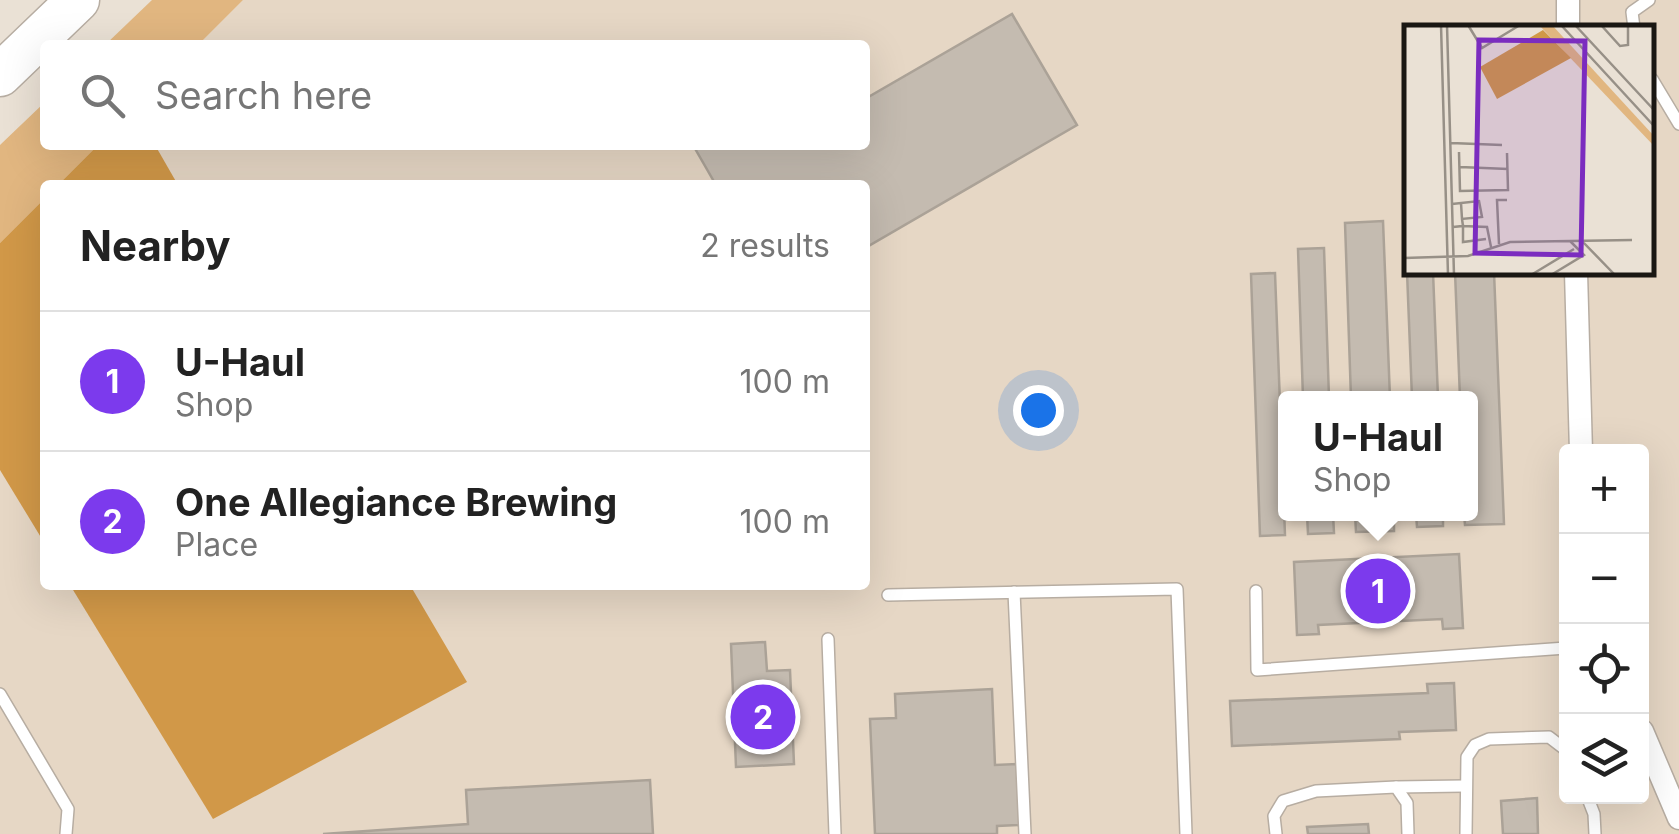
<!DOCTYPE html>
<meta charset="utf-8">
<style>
:root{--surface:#fff;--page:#f2f2f2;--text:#222;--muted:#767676;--line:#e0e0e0;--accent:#7c3aed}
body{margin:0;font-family:Inter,sans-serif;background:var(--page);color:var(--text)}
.controls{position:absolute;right:30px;bottom:30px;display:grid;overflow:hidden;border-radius:10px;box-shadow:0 10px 40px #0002}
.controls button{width:90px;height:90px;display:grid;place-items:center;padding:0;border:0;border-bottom:2px solid var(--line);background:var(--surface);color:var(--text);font:50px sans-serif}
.you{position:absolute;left:1038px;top:410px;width:35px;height:35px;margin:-25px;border:8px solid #fff;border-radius:50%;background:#1a73e8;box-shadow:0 0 0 15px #1a73e833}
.badge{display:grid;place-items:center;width:65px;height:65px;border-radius:50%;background:var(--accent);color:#fff;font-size:32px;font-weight:700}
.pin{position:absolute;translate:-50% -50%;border:5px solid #fff;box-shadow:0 2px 10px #0006}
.popup{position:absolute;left:1278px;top:391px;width:200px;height:130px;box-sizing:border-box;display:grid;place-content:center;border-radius:10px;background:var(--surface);filter:drop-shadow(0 2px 8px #0005);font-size:32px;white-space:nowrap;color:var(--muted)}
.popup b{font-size:38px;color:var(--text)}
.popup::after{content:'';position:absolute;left:50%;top:100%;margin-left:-20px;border:20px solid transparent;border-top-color:var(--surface)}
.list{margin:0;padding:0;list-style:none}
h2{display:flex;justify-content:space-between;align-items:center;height:130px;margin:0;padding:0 40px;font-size:42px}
h2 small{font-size:32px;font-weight:400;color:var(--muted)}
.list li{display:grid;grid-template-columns:65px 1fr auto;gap:30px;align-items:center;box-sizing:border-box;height:140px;padding:0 40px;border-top:2px solid var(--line)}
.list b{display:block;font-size:38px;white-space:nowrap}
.list p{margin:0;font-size:32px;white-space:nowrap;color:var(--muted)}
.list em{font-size:32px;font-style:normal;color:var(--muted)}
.icon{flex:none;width:55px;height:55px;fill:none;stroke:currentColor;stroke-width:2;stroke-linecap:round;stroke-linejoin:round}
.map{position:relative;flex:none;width:1679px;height:834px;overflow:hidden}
.search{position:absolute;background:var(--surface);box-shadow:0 10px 40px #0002;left:40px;top:40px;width:830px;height:110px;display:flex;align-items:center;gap:25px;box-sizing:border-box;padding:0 35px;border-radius:10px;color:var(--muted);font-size:38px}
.panel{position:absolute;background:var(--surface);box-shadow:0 10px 40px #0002;left:40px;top:180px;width:830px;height:410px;border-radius:10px}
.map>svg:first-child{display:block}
.built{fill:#e6d7c5;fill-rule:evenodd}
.green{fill:#e1b680}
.forest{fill:#d19848}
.building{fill:#c4bbb0;stroke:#aba297;stroke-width:2.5}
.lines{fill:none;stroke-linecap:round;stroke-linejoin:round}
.service-casing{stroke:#b7ada2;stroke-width:14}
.minor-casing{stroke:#b7ada2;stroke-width:25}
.motorway-casing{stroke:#b7ada2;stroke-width:45}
.service{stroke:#fff;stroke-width:11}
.minor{stroke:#fff;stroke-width:22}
.motorway{stroke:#fff;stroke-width:42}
.inset-road{fill:none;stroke:#979087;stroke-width:2.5}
.view{fill:#7b2cbf;fill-opacity:0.15;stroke:#7b2cbf;stroke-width:5}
.inset-edge{fill:none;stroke:#1a1713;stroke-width:5}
</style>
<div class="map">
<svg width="1679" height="834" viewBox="0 0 1679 834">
<rect width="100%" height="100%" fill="#eae1d5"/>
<path class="built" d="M 243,0 L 1679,0 L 1679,834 L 0,834 L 0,243 L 45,198 L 45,585 L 865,585 L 865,185 L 58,185 L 98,145 L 865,145 L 865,45 L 198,45 ZM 1406,28 L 1652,28 L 1652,272 L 1406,272 ZM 1286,398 L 1470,398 L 1470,514 L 1286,514 ZM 1566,452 L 1642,452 L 1642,796 L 1566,796 Z"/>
<g class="green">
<polygon points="152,0 243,0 198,45 105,45"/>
<polygon points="45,102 45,145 98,145 58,185 45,185 45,198 0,243 0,145"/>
</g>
<g class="forest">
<polygon points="98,145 155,145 178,185 58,185"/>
<polygon points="45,198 45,544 0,470 0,243"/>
<polygon points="70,585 410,585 467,682 213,819"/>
</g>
<g class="building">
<polygon points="1012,14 1077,125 865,248 865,185 716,185 693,145 865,145 865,99"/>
<polygon points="1383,221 1390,398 1351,398 1345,223"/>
<polygon points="1324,248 1329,398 1303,398 1298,249"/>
<polygon points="1407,272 1433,272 1438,398 1412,398"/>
<polygon points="1455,272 1494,272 1504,524 1465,525 1464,514 1470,514 1470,398 1460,398"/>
<polygon points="1275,273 1285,535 1260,536 1251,274"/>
<polygon points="1307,514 1333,514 1334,533 1308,534"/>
<polygon points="1355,514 1394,514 1394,531 1356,532"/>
<polygon points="1416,514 1443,514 1443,526 1417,527"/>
<polygon points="1459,554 1463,628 1443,629 1442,619 1318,625 1319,634 1297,635 1294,562"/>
<polygon points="765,642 767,671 790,670 794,764 736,767 731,644"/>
<polygon points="1454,683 1456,730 1399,732 1400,739 1232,746 1230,701 1428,693 1427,684"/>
<polygon points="992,689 995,765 1017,764 1020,825 997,826 997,834 875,834 870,719 896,718 895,694"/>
<polygon points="650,780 653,834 323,834 468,824 466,790"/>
<polygon points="1537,798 1538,834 1503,834 1501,801"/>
<polygon points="1368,824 1369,834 1308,834 1307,827"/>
</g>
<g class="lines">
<defs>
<g id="service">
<polyline points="1634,28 1632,12 1649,0"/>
<polyline points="1652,79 1679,124"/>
<polyline points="1256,591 1257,670 1566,648"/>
<polyline points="1014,592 1025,834"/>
<polyline points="888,595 1177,589 1186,834"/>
<polyline points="828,639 835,834"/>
<polyline points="0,694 68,809 66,834"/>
<polyline points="1396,787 1464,786"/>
<polyline points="1587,796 1594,814 1595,834"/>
<polyline points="1276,834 1274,816 1283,801 1316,791 1396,787 1407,803 1408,834"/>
<polyline points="1466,834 1467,757 1475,745 1489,739 1549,737 1566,750"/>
</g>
<g id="minor">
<polyline points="1568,0 1568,28"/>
<polyline points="1576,272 1581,452"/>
<polyline points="1642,731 1679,818"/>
</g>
<polyline id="motorway" points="0,75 78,0"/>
</defs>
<use href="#service" class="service-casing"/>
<use href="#minor" class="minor-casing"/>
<use href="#motorway" class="motorway-casing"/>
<use href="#service" class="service"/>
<use href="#minor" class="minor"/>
<use href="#motorway" class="motorway"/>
</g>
<g transform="translate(1404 25)">
<rect width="250" height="250" fill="#eae1d5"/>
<path d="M 135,0 L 148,0 L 250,111 L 250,121 Z" fill="#e1b680"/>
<path d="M 139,5 L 167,33 L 93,74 L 76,42 Z" fill="#d19848"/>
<path class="inset-road" d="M 37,0 L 44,250M 43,0 L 50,250M 64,0 L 78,23 L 116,0M 157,0 L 250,101M 171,0 L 250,85M 197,0 L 216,21 L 224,20 L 224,0M 47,118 L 98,120M 55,127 L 56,166 L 104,165 L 103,128M 56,142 L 104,144M 48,179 L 75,176 L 78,192 L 58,194 L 57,178M 58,194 L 59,201 L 83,202 L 87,222M 49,202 L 59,201 L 59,217 L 82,214M 178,216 L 211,250M 95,219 L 93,175 L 103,175M 0,233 L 64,231 L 106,217 L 228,215M 127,250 L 170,224M 147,250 L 180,230 L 166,216"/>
<path class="view" d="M 75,15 L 181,16 L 177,230 L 71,228 Z"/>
<rect width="250" height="250" class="inset-edge"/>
</g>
</svg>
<div class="controls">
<button>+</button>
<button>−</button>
<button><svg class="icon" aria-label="locate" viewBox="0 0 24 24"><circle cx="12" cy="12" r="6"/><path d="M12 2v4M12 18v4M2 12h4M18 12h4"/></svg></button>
<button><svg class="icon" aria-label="layers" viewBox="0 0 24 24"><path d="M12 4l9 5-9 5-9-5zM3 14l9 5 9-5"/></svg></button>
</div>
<div class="you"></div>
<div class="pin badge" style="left:1378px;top:591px">1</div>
<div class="popup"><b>U-Haul</b>Shop</div>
<div class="pin badge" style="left:763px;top:717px">2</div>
<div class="search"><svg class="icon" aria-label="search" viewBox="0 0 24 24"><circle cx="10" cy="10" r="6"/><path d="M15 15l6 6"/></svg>Search here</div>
<section class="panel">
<h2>Nearby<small>2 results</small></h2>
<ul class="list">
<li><span class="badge">1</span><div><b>U-Haul</b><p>Shop</p></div><em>100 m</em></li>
<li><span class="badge">2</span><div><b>One Allegiance Brewing</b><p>Place</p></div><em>100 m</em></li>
</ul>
</section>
</div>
